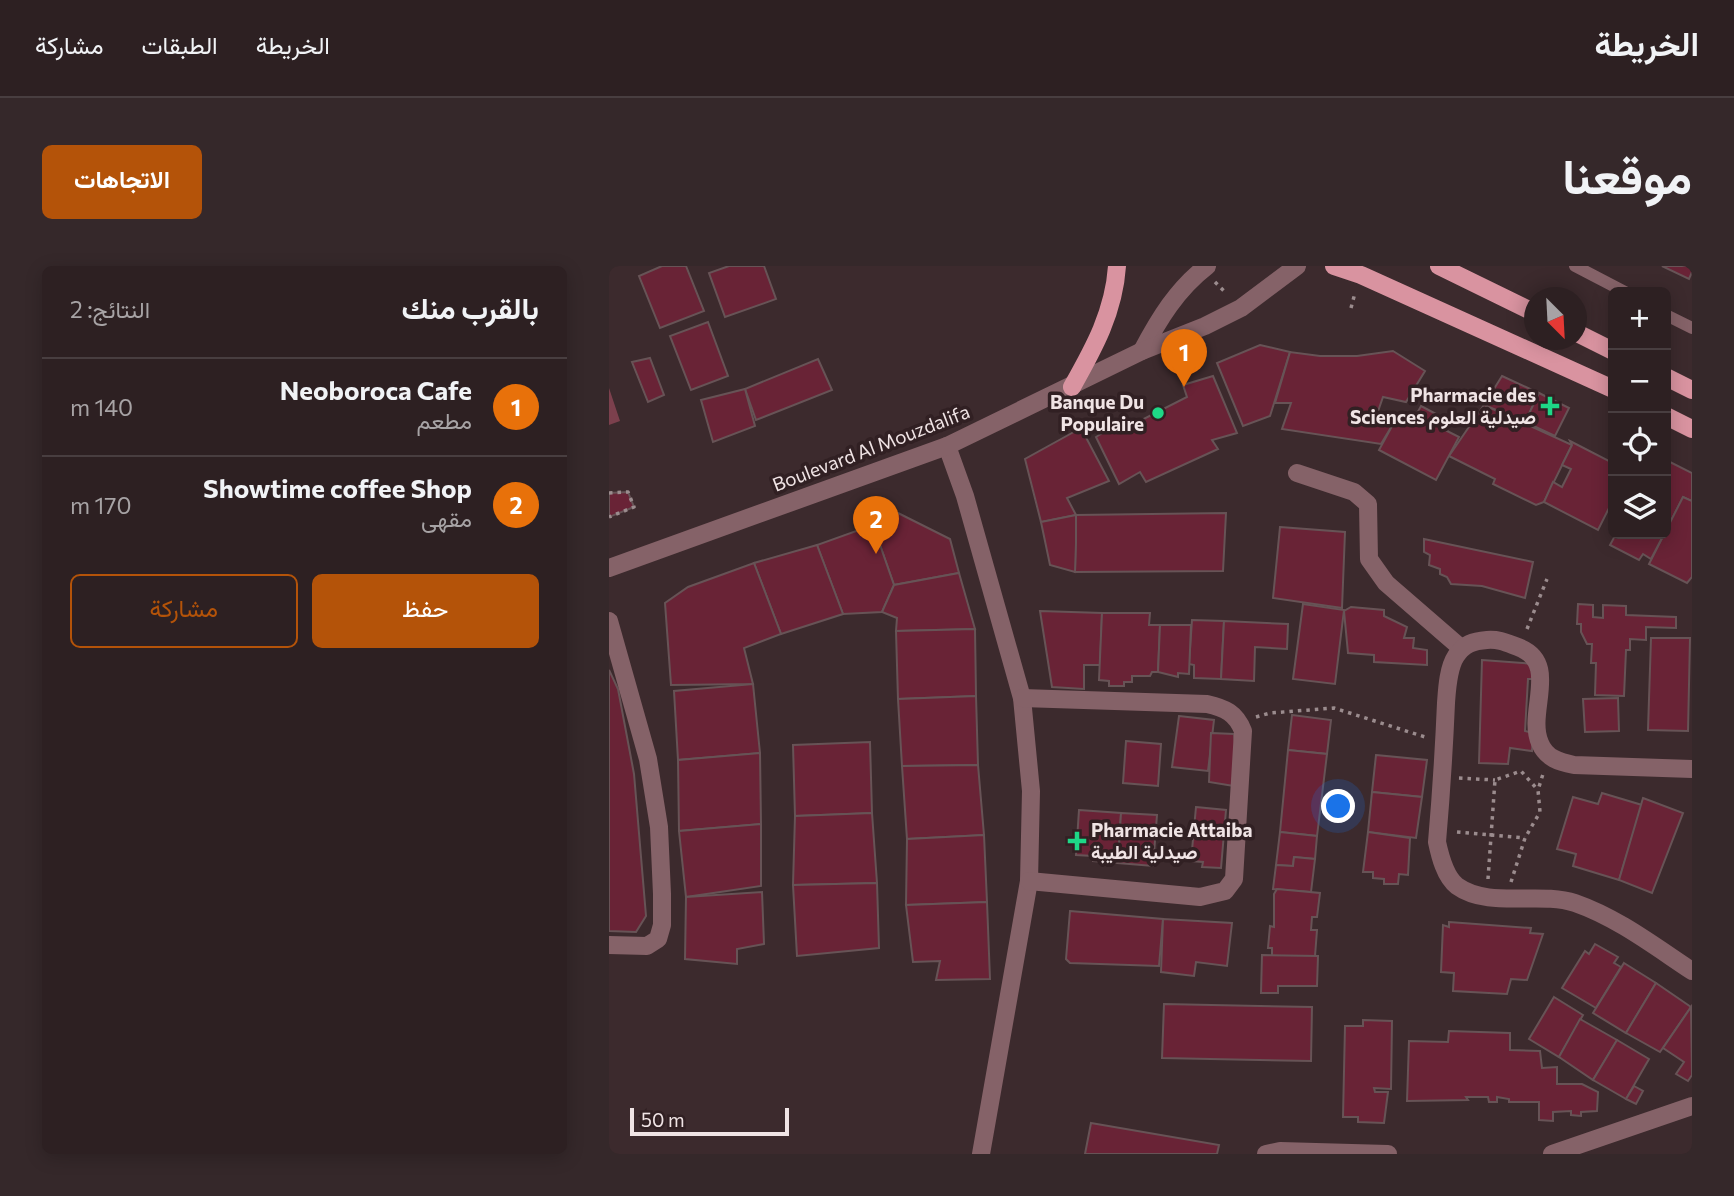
<!DOCTYPE html>
<html lang="ar">
<meta charset="utf-8">
<style>
:root{--surface:#2d2022;--page:#35282a;--text:#f1f3f6;--muted:#a7a3a5;--line:#483e40;--accent:#b45309}
body{margin:0;font-family:Commissioner,Vazirmatn,sans-serif;background:var(--page);color:var(--text);direction:rtl}
.controls{position:absolute;right:21px;top:21px;display:grid;overflow:hidden;border-radius:10px;box-shadow:0 4px 18px #0003}
.controls button{width:63px;height:63px;display:grid;place-items:center;padding:0;border:0;border-bottom:2px solid var(--line);background:var(--surface);color:var(--text);font:35px sans-serif}
.compass{position:absolute;left:915px;top:21px;width:63px;height:63px;border-radius:50%;background:var(--surface);box-shadow:0 4px 18px #0003;rotate:156deg}
.scale{position:absolute;left:21px;bottom:18px;width:159px;box-sizing:border-box;padding-left:7px;border:4px solid #f0e4e5;border-top:0;font-size:19px;line-height:24px;white-space:nowrap;color:#f0e4e5;-webkit-text-stroke:5px #312023;paint-order:stroke}
.you{position:absolute;left:730px;top:541px;width:24px;height:24px;margin:-18px;border:5px solid #fff;border-radius:50%;background:#1a73e8;box-shadow:0 0 0 10px #1a73e833}
.badge{display:grid;place-items:center;width:46px;height:46px;border-radius:50%;background:var(--accent);color:#fff;font-size:23px;font-weight:700}
.pin{position:absolute;translate:-50% -58px;filter:drop-shadow(0 2px 4px #0008)}
.pin::after{content:'';position:absolute;top:37px;width:24px;height:21px;background:inherit;clip-path:polygon(0 0,100% 0,50% 100%)}
.list{margin:0;padding:0;list-style:none}
h2{display:flex;justify-content:space-between;align-items:center;height:91px;margin:0;padding:0 28px;font-size:30px}
h2 small{font-size:23px;font-weight:400;color:var(--muted)}
.list li{display:grid;grid-template-columns:46px 1fr auto;gap:21px;align-items:center;box-sizing:border-box;height:98px;padding:0 28px;border-top:2px solid var(--line)}
.list b{display:block;font-size:26px;white-space:nowrap}
.list p{margin:0;font-size:23px;white-space:nowrap;color:var(--muted)}
.list em{font-size:23px;font-style:normal;color:var(--muted)}
.actions{display:flex;gap:14px;padding:21px 28px}
.actions a{flex:1;padding:16px 0;border:2px solid var(--accent);border-radius:10px;text-align:center;font-size:24px;color:var(--accent)}
.actions .main{background:var(--accent);color:#fff}
.icon{flex:none;width:38px;height:38px;fill:none;stroke:currentColor;stroke-width:2;stroke-linecap:round;stroke-linejoin:round}
.map{position:relative;flex:none;width:1083px;height:888px;overflow:hidden;direction:ltr;border-radius:10px}
header{display:flex;align-items:center;gap:42px;box-sizing:border-box;height:98px;padding:0 35px;background:var(--surface);border-bottom:2px solid var(--line)}
header strong{font-size:33px}
nav{display:flex;gap:38px;margin-inline-start:auto;font-size:24px}
.intro{display:flex;align-items:center;justify-content:space-between;box-sizing:border-box;height:168px;padding:0 42px}
h1{margin:0;font-size:49px}
.button{padding:18px 32px;border-radius:10px;background:var(--accent);color:#fff;font-size:24px;font-weight:700}
main{display:flex;gap:42px;padding:0 42px}
aside{flex:1;background:var(--surface);border-radius:10px;box-shadow:0 4px 18px #0003}
.map>svg:first-child{display:block}
.green{fill:#7c404d}
.building{fill:#692336;stroke:#675356;stroke-width:2}
.lines{fill:none;stroke-linecap:round;stroke-linejoin:round}
.path{stroke:#9b8c8e;stroke-width:3.5;stroke-dasharray:3.5 5;stroke-linecap:butt}
.lane{stroke:#856268;stroke-width:12}
.street{stroke:#856268;stroke-width:18}
.primary{stroke:#d993a0;stroke-width:18}
.poi-dot{fill:#1ed887;stroke:#312023;stroke-width:2.5}
.labels{text-anchor:middle;stroke-width:7;stroke-linejoin:round;paint-order:stroke}
.poi-label{font-size:19px;font-weight:bold;fill:#f0e4e5;stroke:#312023;text-anchor:end}
.street-label{font-size:19px;fill:#f0e4e5;stroke:#312023}
</style>
<header>
<strong>الخريطة</strong>
<nav><a>الخريطة</a><a>الطبقات</a><a>مشاركة</a></nav>
</header>
<div class="intro"><h1>موقعنا</h1><a class="button">الاتجاهات</a></div>
<main>
<div class="map">
<svg width="1083" height="888" viewBox="0 0 1083 888">
<rect width="100%" height="100%" fill="#3c2a2d"/>
<polygon class="green" points="0,122 11,155 0,159"/>
<g class="building">
<polygon points="77,0 95,45 51,62 30,10 53,0"/>
<polygon points="120,0 155,0 167,33 116,51 100,7"/>
<polygon points="1053,0 1083,0 1083,6 1080,13"/>
<polygon points="99,56 119,110 82,124 61,70"/>
<polygon points="651,79 681,86 661,150 634,160 608,97"/>
<polygon points="784,85 816,105 797,136 774,131 766,154 784,158 772,178 673,163 682,137 666,137 681,86 711,90 748,90"/>
<polygon points="41,92 55,129 39,136 23,96"/>
<polygon points="209,93 223,124 147,154 136,123"/>
<polygon points="604,110 628,167 603,174 609,183 537,216 531,206 510,218 487,171 511,156 517,162 578,131 574,119"/>
<polygon points="893,110 930,127 916,156 875,139"/>
<polygon points="136,123 146,160 104,176 92,134"/>
<polygon points="930,127 960,142 946,170 916,156"/>
<polygon points="875,139 963,179 935,236 927,239 884,218 886,213 840,190"/>
<polygon points="812,140 842,156 838,165 850,171 827,214 770,184 788,151 802,158"/>
<polygon points="472,162 500,215 458,232 467,249 432,256 416,193"/>
<polygon points="961,175 1004,197 1004,234 989,264 935,236 944,216 953,221 962,203 953,199 963,179"/>
<polygon points="1057,194 1083,207 1083,235 1074,231 1057,265"/>
<polygon points="19,226 25,241 0,251 0,227"/>
<polygon points="1074,231 1083,235 1083,311 1078,317 1040,298"/>
<polygon points="289,247 341,273 350,307 285,319 264,259"/>
<polygon points="617,247 614,305 466,306 467,249"/>
<polygon points="467,249 467,277 466,306 441,299 432,256"/>
<polygon points="264,259 285,319 273,346 234,348 208,279"/>
<polygon points="671,261 736,266 733,342 664,332"/>
<polygon points="1007,268 1055,268 1042,293 1034,288 1030,294 1001,279"/>
<polygon points="815,273 924,296 916,332 873,320 842,318 838,311 831,308 831,303 820,299 821,289 815,286"/>
<polygon points="208,279 234,348 172,368 145,297"/>
<polygon points="145,297 172,368 135,382 144,418 62,419 56,337 79,321"/>
<polygon points="350,307 366,363 287,365 288,352 273,346 285,319"/>
<polygon points="694,338 735,344 726,418 684,413"/>
<polygon points="969,338 984,339 984,351 994,352 994,339 1017,340 1017,349 1067,351 1067,362 1037,361 1037,374 1021,373 1021,384 1017,384 1015,430 986,429 987,397 982,397 983,378 978,378 972,366 972,358 968,358"/>
<polygon points="742,341 775,344 775,350 798,361 795,372 805,372 804,382 818,384 818,399 765,396 765,389 739,387 735,345"/>
<polygon points="431,345 493,347 491,399 475,399 475,423 443,421"/>
<polygon points="493,347 541,347 540,359 551,359 549,406 543,406 541,410 523,410 523,416 515,416 515,420 500,420 500,415 490,414"/>
<polygon points="583,354 615,355 612,413 585,412 585,399 580,398"/>
<polygon points="615,355 679,358 678,383 646,381 645,415 612,413"/>
<polygon points="551,359 582,359 580,408 569,407 569,411 549,406"/>
<polygon points="366,363 367,430 289,433 287,365"/>
<polygon points="1042,372 1081,372 1079,465 1039,464"/>
<polygon points="873,394 926,398 925,413 919,413 916,465 924,467 923,485 901,482 899,498 870,497"/>
<polygon points="0,404 9,423 25,508 37,650 27,666 0,665"/>
<polygon points="144,418 151,487 69,494 65,425"/>
<polygon points="367,430 369,499 293,500 289,433"/>
<polygon points="1009,432 1010,465 976,466 974,433"/>
<polygon points="683,449 722,454 718,488 679,484"/>
<polygon points="570,450 605,454 599,505 563,501"/>
<polygon points="602,467 625,468 631,521 600,516"/>
<polygon points="517,475 552,478 549,520 514,517"/>
<polygon points="261,476 263,547 186,550 184,479"/>
<polygon points="679,484 718,488 708,570 671,566"/>
<polygon points="151,487 152,558 70,565 69,494"/>
<polygon points="767,489 818,494 813,531 763,526"/>
<polygon points="369,499 375,569 298,573 293,500"/>
<polygon points="763,526 813,531 807,572 759,566"/>
<polygon points="993,527 1033,539 1010,614 964,600 967,588 948,583 964,531 989,538"/>
<polygon points="1034,532 1074,547 1043,627 1010,614"/>
<polygon points="587,541 617,544 612,602 593,601 594,596 582,595"/>
<polygon points="470,544 512,547 509,597 484,595 484,590 467,589"/>
<polygon points="263,547 268,617 184,619 186,550"/>
<polygon points="512,547 548,549 544,600 509,597"/>
<polygon points="152,558 152,620 77,631 70,565"/>
<polygon points="671,566 708,570 706,593 685,591 684,600 667,599"/>
<polygon points="759,566 801,572 799,609 790,608 789,618 775,618 775,613 764,612 764,606 754,606"/>
<polygon points="375,569 378,636 297,639 298,573"/>
<polygon points="685,591 706,593 702,626 664,623 667,599 684,600"/>
<polygon points="268,617 270,682 188,690 184,619"/>
<polygon points="668,623 711,627 708,651 703,651 702,664 708,664 706,690 663,690 663,682 659,682 661,660 665,661 665,628"/>
<polygon points="153,626 155,678 128,683 128,698 76,693 77,631"/>
<polygon points="378,636 381,713 327,714 331,695 304,696 297,639"/>
<polygon points="461,645 554,653 550,700 461,697 457,693"/>
<polygon points="554,653 623,657 618,700 587,696 585,710 552,706"/>
<polygon points="840,656 922,662 921,667 934,668 918,714 902,713 898,728 844,725 845,707 832,706 834,659 840,661"/>
<polygon points="986,678 1009,691 1005,697 1012,701 987,742 953,722 976,685 980,688"/>
<polygon points="653,689 709,690 708,720 669,720 669,727 652,727"/>
<polygon points="1015,697 1047,717 1017,767 984,747"/>
<polygon points="1047,717 1082,741 1051,786 1017,767"/>
<polygon points="945,731 974,749 950,791 920,773"/>
<polygon points="555,738 703,741 702,795 553,792"/>
<polygon points="1082,741 1083,809 1079,815 1067,808 1075,796 1054,782"/>
<polygon points="971,753 1008,774 984,814 950,791"/>
<polygon points="754,754 783,755 782,823 765,822 766,826 779,826 775,857 749,856 749,851 734,851 736,760 754,760"/>
<polygon points="840,765 901,767 901,784 931,785 933,802 948,801 948,818 973,818 989,826 988,845 972,846 972,850 962,849 962,845 944,846 944,855 930,854 930,836 900,836 900,833 888,831 888,836 880,836 879,831 857,831 859,834 798,835 800,775 839,776"/>
<polygon points="1008,774 1040,793 1017,833 984,814"/>
<polygon points="1025,820 1034,825 1027,838 1017,833"/>
<polygon points="482,857 610,879 608,888 476,888"/>
</g>
<g class="lines">
<g class="path">
<polyline points="606,16 618,28"/>
<polyline points="742,42 746,27"/>
<polyline points="0,227 19,226 25,241 0,251"/>
<polyline points="918,363 938,313"/>
<polyline points="647,451 661,447 725,442 816,471"/>
<polyline points="850,512 886,514"/>
<polyline points="848,566 916,572"/>
<polyline points="879,613 886,514 912,505 929,524"/>
<polyline points="902,616 916,572 931,546 929,524 934,508"/>
</g>
<g class="lane">
<polyline points="966,0 1016,26"/>
<polyline points="1057,49 1083,62"/>
</g>
<g class="street">
<path d="M 533,85 C 550,53 568,23 598,0"/>
<polyline points="338,180 356,230 413,432 422,525 420,615 372,888"/>
<polyline points="688,207 745,226 759,238 760,293 777,317 852,382"/>
<polyline points="0,302 338,180 533,85 596,60 632,42 688,0"/>
<polyline points="0,355 39,493 50,561 53,628 53,659 49,673 38,680 0,679"/>
<path d="M 413,432 L 598,438 C 616,442 627,447 634,465 L 625,613 L 616,625 L 591,631 L 420,615"/>
<path d="M 1083,503 L 965,499 C 950,496 937,492 931,477 C 917,446 952,397 909,381 C 898,377 890,373 878,374 C 864,375 855,378 847,390 C 839,402 838,423 837,437 C 835,483 832,530 828,576 C 831,590 836,611 848,620 C 880,643 930,625 966,637 C 1009,652 1045,680 1083,705"/>
<polyline points="657,888 671,885 779,888"/>
<polyline points="943,888 1083,840"/>
</g>
<g class="primary">
<polyline points="725,0 752,9 1004,123"/>
<polyline points="830,0 926,47"/>
<polyline points="968,67 1004,85"/>
<polyline points="1057,111 1083,124"/>
<path d="M 463,121 C 485,82 505,46 508,0"/>
<polyline points="1057,150 1083,163"/>
</g>
</g>
<g class="poi-dot">
<path d="M937.5 129.5h7v7h7v7h-7v7h-7v-7h-7v-7h7z"/>
<circle cx="549" cy="147" r="7"/>
<path d="M464.5 564.5h7v7h7v7h-7v7h-7v-7h-7v-7h7z"/>
</g>
<g class="labels">
<g class="poi-label">
<text x="927" y="136">Pharmacie des<tspan x="927" dy="22">Sciences صيدلية العلوم</tspan></text>
<text x="535" y="143">Banque Du<tspan x="535" dy="22">Populaire</tspan></text>
<text x="482" y="571" text-anchor="start">Pharmacie Attaiba<tspan x="482" dy="22">صيدلية الطيبة</tspan></text>
</g>
<g class="street-label">
<text transform="translate(262 182) rotate(-21)" y="7">Boulevard Al Mouzdalifa</text>
</g>
</g>
</svg>
<div class="controls">
<button>+</button>
<button>−</button>
<button><svg class="icon" aria-label="locate" viewBox="0 0 24 24"><circle cx="12" cy="12" r="6"/><path d="M12 2v4M12 18v4M2 12h4M18 12h4"/></svg></button>
<button><svg class="icon" aria-label="layers" viewBox="0 0 24 24"><path d="M12 4l9 5-9 5-9-5zM3 14l9 5 9-5"/></svg></button>
</div>
<svg class="compass" viewBox="-18 -18 36 36"><path d="M0-13l5 13h-10z" fill="#e53935"/><path d="M0 13l5-13h-10z" fill="#a7a3a5"/></svg>
<div class="scale">50 m</div>
<div class="you"></div>
<div class="pin badge" style="left:575px;top:121px;background:#e8710a">1</div>
<div class="pin badge" style="left:267px;top:288px;background:#e8710a">2</div>
</div>
<aside>
<h2>بالقرب منك<small>النتائج: 2</small></h2>
<ul class="list">
<li><span class="badge" style="background:#e8710a">1</span><div><b>Neoboroca Cafe</b><p>مطعم</p></div><em>140 m</em></li>
<li><span class="badge" style="background:#e8710a">2</span><div><b>Showtime coffee Shop</b><p>مقهى</p></div><em>170 m</em></li>
</ul>
<div class="actions"><a class="main">حفظ</a><a>مشاركة</a></div>
</aside>
</main>
